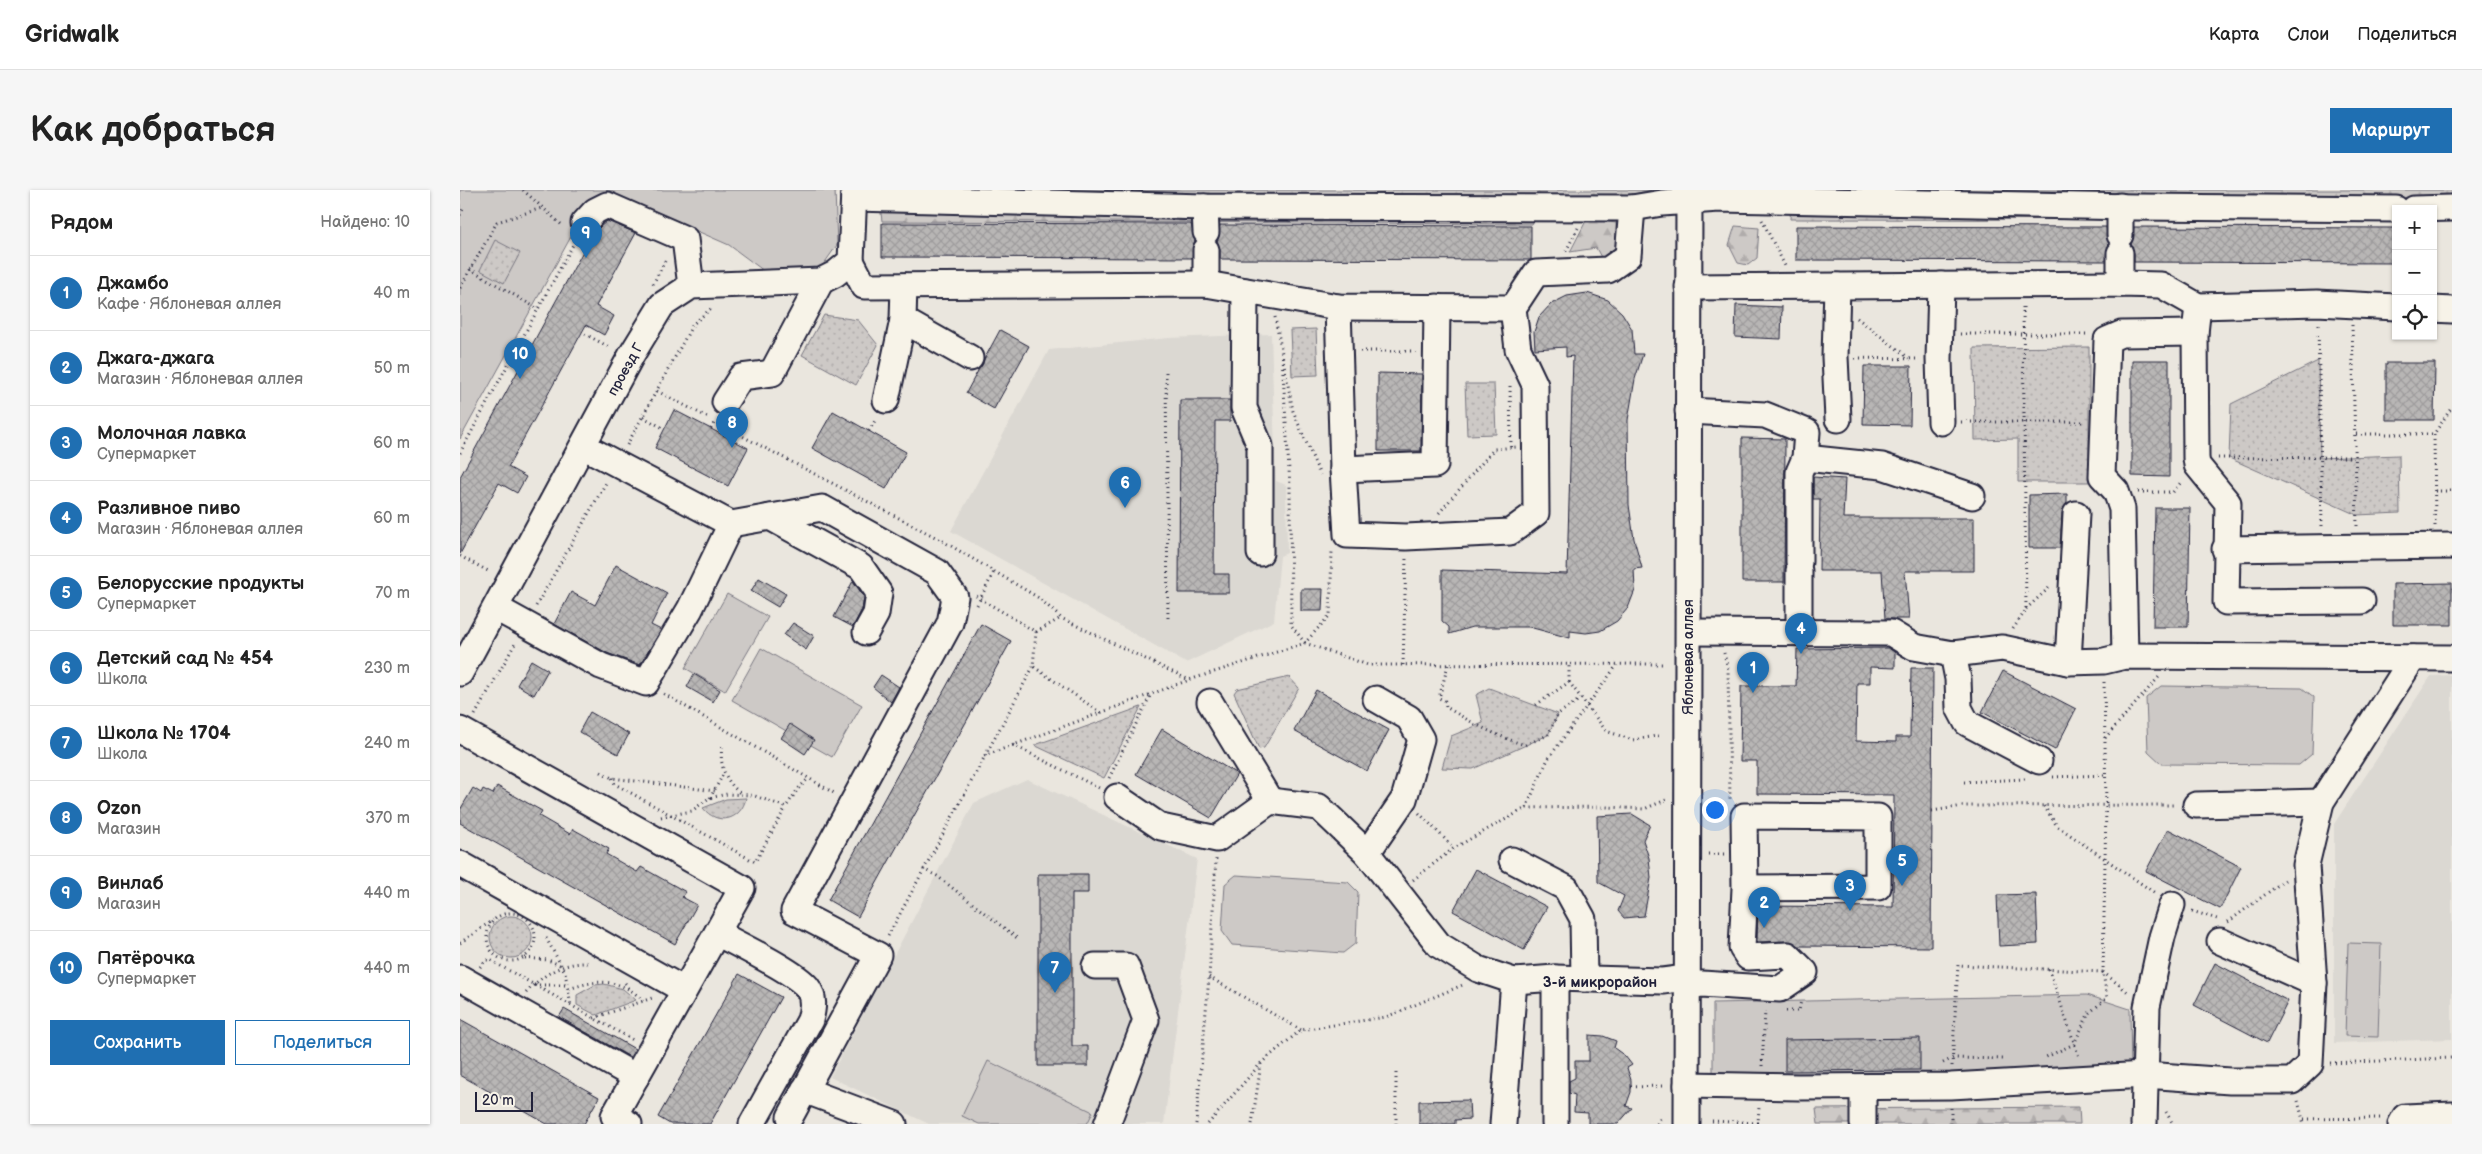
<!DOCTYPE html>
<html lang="ru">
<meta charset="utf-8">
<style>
:root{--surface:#fff;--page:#f6f6f6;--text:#222;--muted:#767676;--line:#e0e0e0;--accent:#1f6fb2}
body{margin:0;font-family:"Balsamiq Sans",sans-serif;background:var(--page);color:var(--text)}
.controls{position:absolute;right:15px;top:15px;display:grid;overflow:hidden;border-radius:0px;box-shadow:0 1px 4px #0004}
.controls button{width:45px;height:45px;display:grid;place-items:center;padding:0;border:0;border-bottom:1px solid var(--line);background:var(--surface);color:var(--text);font:25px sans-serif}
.scale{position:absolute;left:15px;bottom:12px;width:58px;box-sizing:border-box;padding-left:5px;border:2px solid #22223b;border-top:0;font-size:14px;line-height:18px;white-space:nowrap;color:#22223b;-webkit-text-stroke:4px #f7f3e8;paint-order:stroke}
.you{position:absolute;left:1254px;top:619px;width:18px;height:18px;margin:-12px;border:4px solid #fff;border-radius:50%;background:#1a73e8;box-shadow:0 0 0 8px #1a73e833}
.badge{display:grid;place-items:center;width:32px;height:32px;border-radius:50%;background:var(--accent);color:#fff;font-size:16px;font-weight:700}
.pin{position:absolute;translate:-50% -41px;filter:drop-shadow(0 1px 2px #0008)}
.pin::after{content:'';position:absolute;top:26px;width:18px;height:15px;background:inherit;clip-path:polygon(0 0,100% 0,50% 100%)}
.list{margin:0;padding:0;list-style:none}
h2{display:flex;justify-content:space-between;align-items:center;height:65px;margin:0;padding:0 20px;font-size:21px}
h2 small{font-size:16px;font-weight:400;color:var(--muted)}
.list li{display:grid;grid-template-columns:32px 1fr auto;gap:15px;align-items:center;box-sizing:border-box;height:75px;padding:0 20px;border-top:1px solid var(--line)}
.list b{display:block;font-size:19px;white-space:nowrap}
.list p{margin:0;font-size:16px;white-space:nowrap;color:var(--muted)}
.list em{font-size:16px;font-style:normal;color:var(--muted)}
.actions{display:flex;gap:10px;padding:15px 20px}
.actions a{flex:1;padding:11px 0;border:1px solid var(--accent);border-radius:0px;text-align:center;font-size:18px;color:var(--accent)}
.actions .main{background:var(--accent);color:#fff}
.icon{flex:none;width:28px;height:28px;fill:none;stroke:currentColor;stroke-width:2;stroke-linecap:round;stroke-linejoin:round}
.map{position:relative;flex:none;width:1992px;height:934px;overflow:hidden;border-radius:0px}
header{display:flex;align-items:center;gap:30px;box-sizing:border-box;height:70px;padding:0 25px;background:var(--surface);border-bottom:1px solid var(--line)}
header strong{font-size:24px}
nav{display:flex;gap:28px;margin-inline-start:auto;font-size:18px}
.intro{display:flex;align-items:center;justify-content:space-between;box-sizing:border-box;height:120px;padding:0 30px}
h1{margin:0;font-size:35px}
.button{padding:12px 22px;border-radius:0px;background:var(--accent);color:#fff;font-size:18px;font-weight:700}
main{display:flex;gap:30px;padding:0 30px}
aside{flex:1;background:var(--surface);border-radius:0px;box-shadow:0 1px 4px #0004}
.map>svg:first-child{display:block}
.built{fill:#dbd8d2}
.green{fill:#cdc9c6;stroke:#787680}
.forest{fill:url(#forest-firs);stroke:#787680}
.park{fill:url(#park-dots);stroke:#787680}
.building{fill:url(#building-cross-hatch);stroke:#22223b}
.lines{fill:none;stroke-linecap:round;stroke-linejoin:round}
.minor-casing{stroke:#22223b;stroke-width:29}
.path{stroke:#22223b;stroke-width:3;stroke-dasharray:1 4;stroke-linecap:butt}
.minor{stroke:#f7f3e8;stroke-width:25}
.labels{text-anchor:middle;stroke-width:5;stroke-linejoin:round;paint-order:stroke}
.street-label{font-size:14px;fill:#22223b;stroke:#f7f3e8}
.neighbourhood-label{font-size:15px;font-weight:bold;fill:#22223b;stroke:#f7f3e8}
</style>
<header>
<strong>Gridwalk</strong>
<nav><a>Карта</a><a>Слои</a><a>Поделиться</a></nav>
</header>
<div class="intro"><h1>Как добраться</h1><a class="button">Маршрут</a></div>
<main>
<aside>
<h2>Рядом<small>Найдено: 10</small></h2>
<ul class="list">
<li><span class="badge">1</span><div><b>Джамбо</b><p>Кафе · Яблоневая аллея</p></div><em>40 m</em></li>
<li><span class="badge">2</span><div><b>Джага-джага</b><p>Магазин · Яблоневая аллея</p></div><em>50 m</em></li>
<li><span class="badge">3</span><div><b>Молочная лавка</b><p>Супермаркет</p></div><em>60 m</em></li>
<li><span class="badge">4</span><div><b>Разливное пиво</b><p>Магазин · Яблоневая аллея</p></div><em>60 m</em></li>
<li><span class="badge">5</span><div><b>Белорусские продукты</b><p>Супермаркет</p></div><em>70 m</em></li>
<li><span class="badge">6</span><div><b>Детский сад № 454</b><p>Школа</p></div><em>230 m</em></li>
<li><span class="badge">7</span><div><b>Школа № 1704</b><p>Школа</p></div><em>240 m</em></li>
<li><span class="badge">8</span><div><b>Ozon</b><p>Магазин</p></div><em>370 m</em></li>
<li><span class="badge">9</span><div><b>Винлаб</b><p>Магазин</p></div><em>440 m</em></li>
<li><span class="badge">10</span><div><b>Пятёрочка</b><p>Супермаркет</p></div><em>440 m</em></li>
</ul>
<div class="actions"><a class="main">Сохранить</a><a>Поделиться</a></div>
</aside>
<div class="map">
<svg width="1992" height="934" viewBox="0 0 1992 934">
<defs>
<pattern id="forest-firs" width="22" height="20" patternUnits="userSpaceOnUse" patternTransform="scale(1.25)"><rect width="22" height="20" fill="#cdc9c6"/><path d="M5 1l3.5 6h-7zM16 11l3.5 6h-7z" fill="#b0acab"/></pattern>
<pattern id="park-dots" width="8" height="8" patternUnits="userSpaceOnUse" patternTransform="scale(1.25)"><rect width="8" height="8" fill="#cdc9c6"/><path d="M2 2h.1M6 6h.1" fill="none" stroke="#b0acab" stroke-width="1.8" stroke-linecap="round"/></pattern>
<pattern id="building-cross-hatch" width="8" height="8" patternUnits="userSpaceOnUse" patternTransform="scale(1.25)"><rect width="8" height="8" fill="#b8b6b5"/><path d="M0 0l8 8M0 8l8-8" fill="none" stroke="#9e9c9d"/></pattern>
</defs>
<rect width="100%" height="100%" fill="#eae6de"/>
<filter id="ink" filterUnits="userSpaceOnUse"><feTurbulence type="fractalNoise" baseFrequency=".02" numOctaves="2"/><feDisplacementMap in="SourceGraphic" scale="10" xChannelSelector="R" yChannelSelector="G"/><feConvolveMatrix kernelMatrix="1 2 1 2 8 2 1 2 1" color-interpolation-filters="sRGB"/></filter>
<g filter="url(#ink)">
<g class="built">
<polygon points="811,144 816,291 826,295 827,363 820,366 814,431 726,473 491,341 589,160 709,148"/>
<polygon points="1992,485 1992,849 1874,853 1874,634 1971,486"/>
<polygon points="567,589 737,669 704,934 469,934 370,887 514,613"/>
</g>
<g class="green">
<polygon points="0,0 375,0 377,55 361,78 304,81 269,55 228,37 130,12 0,249"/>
<polygon points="267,404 308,427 265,501 225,478"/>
<polygon points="301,458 402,515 372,567 272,510"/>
<polygon points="1701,496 1842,498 1854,507 1852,564 1839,575 1702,574 1688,561 1686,508"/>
<polygon points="776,685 888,692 898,702 896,753 883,763 772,755 762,741 765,694"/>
<polygon points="1888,753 1921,754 1918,847 1885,846"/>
<polygon points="1627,805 1670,819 1671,880 1461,890 1253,887 1253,813"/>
<polygon points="528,871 633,922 627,934 519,934 502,926"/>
</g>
<g class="forest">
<polygon points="418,0 1191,0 1157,8 1088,7 1071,34 422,31"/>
<polygon points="1332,0 1992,0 1992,23 1973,19 1936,30 1330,29"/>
<polygon points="1127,29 1156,33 1157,66 1143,71 1136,58 1110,62"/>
<polygon points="1275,36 1299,38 1297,68 1288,75 1278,73 1269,55"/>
<polygon points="1619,917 1620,934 1358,934 1356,919"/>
</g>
<g class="park">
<polygon points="35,50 60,63 44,93 20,80"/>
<polygon points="364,125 398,130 418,155 396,195 342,165"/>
<polygon points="856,139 858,185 832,186 830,140"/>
<polygon points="1629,157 1629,292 1558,292 1558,249 1515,250 1514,158"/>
<polygon points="1858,171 1860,268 1939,265 1940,323 1897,325 1769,268 1771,214"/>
<polygon points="1005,194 1034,194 1036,244 1007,245"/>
<polygon points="829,487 839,498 804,558 799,559 774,503 777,499"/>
<polygon points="1029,498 1098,524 1088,545 1013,579 982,578 991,546 1023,533 1016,505"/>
<polygon points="681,517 644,588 574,555 575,555"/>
<path d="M 286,608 C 281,631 257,636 243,618 L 266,609 Z"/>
<circle cx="51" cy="747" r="21"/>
<polygon points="144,794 163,799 176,810 136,825 117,815 117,805 135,795"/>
</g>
<g class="building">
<polygon points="147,31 176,43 136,116 154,126 144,145 126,135 48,277 66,287 57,303 39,293 0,364 0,287 133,43"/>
<polygon points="422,33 731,34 735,51 732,68 422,67"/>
<polygon points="760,35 1071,36 1071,70 760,69 760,60 757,51"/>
<polygon points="1336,36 1646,37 1649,54 1646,71 1336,70"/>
<polygon points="1674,37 1936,38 1936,73 1674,72 1674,63 1671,54"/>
<polygon points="1127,103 1148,110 1162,123 1172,139 1174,164 1183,164 1175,189 1168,230 1169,315 1174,349 1182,378 1174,379 1175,400 1168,418 1157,431 1140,441 1126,443 1110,441 1110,448 1069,437 1012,437 989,444 989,437 982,431 982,380 1107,384 1113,166 1106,167 1106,157 1075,159 1074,142 1079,127 1091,114 1107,106"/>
<polygon points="1276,115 1322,117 1321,149 1275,147"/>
<polygon points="540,140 569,156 534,219 506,203"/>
<polygon points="1672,170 1709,170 1709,287 1672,286"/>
<polygon points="1926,173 1975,173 1974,230 1926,230"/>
<polygon points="1404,176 1451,176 1450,235 1403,234"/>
<polygon points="918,183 962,184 961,261 918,261"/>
<polygon points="720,210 770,210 770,231 755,231 754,384 769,384 769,403 719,403"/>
<polygon points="214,220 288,258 268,296 195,258"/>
<polygon points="373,221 446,262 426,299 352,258"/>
<polygon points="1282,248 1325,249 1324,392 1282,392"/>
<polygon points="1353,287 1385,289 1383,328 1514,328 1514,381 1445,381 1449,429 1425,429 1422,381 1359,381 1360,309 1353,309"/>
<polygon points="1607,304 1607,313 1602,323 1600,358 1569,358 1569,305"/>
<polygon points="1695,318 1730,318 1728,437 1693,437"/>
<polygon points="156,375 207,403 191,435 201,440 180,475 147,463 94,434 111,402 135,415"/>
<polygon points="299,388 326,404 318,417 291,401"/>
<polygon points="393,391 404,407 402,419 393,437 374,427"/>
<polygon points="1992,393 1992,435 1933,435 1933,394"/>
<polygon points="841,399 863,399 862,421 841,421"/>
<polygon points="333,433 354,446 346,460 324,445"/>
<polygon points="521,434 551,451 398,727 368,710"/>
<polygon points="1429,458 1435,463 1435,478 1410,477 1410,493 1397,493 1396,551 1436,552 1436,547 1450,547 1451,478 1473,478 1471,757 1339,756 1328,751 1297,752 1298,716 1433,717 1434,605 1297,604 1297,571 1280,571 1281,496 1336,496 1337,459"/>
<polygon points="71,470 88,480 74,505 57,495"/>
<polygon points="1543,481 1616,519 1595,560 1522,522"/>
<polygon points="234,484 260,500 253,512 227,497"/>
<polygon points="421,485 439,497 431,512 413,497"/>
<polygon points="856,500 929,540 907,581 834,541"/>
<polygon points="130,522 169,544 158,564 119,542"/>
<polygon points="330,534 354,550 345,564 321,548"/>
<polygon points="702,539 777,584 751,628 676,584"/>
<polygon points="37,596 82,621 79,626 110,644 113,639 149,659 146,664 177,682 181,677 226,702 222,707 237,715 215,754 0,633 0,620 13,598 21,603 23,599 33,604"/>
<polygon points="1172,624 1190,635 1183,650 1189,668 1191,688 1184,726 1164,728 1158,721 1164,706 1138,692 1137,626"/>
<polygon points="1708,639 1781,677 1760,719 1686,681"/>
<polygon points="1016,679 1087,717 1064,760 993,721"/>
<polygon points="578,684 628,684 628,703 612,703 612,856 628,856 628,876 578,876"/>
<polygon points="1576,704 1578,754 1539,756 1537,705"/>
<polygon points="1755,773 1828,811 1807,853 1734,815"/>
<polygon points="279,784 321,807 250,934 210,934 198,927"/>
<polygon points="104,819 175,859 170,867 99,827"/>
<polygon points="0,829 139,907 124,934 87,934 0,885"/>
<polygon points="1129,845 1143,846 1156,851 1154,858 1165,866 1172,875 1167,878 1171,890 1171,902 1166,916 1172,918 1158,934 1128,934 1128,923 1114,922 1115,905 1109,903 1109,891 1115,888 1115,871 1129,871"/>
<polygon points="1460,848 1460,880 1325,881 1325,850"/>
<polygon points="1009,910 1010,929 995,930 995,934 959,934 959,911"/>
</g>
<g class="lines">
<defs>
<g id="minor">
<polyline points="394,8 745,17 1172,18 1202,13 1259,9 1676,17 1936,19"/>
<polyline points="1660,16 1660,45"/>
<polyline points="745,17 746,42"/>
<polyline points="1954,19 1992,18"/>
<polyline points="124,33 135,21 147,15 225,49 231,96"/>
<polyline points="746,60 746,94"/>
<polyline points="1660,63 1660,94"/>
<polyline points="391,71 404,96 746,94 878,117 1053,118"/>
<polyline points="1377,96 1375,167 1378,229"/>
<polyline points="1228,97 1660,94 1701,95 1738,116 1857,113 1936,117"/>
<polyline points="785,101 784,218 800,256 800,363"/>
<polyline points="1738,116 1735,143 1736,268 1737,275 1768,313 1766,412 1902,411"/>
<polyline points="878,117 883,279 975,275 977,117"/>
<polyline points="1973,119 1992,120"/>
<polyline points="443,130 510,168"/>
<polyline points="426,210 443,130 444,96"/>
<polyline points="265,212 281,187 312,183 361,91"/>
<polyline points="1228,221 1305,225 1347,242 1345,268 1339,282 1339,372"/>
<polyline points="1481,232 1479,169 1481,95"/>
<polyline points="123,256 271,334 362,318 477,382 495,407 490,433 334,721 418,765 330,927"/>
<polyline points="1345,268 1422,276 1512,306"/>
<polyline points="883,279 887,345 946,347 1050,342 1076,323 1075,195 1058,159 1053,118 1076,83 1148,80 1168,66 1172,18"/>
<polyline points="310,327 401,377 419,403 416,424 406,442"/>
<polyline points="1765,359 1992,356"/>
<polyline points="36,418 141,476 186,493 230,419 271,334"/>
<polyline points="1229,442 1431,443 1454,457 1493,464 1542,458 1608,472 1644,471 1665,466 1992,468"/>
<polyline points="1339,442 1339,381"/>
<polyline points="1493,464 1498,489 1499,518 1507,533 1579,571"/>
<polyline points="1665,466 1662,319 1656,301 1642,286 1647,150 1661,144 1735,143"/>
<polyline points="1608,472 1616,324"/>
<polyline points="0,483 172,164 202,115 231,96 361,91 375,84 391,71 394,0"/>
<polyline points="750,512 810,611"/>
<polyline points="0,540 282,698 154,926 169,934"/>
<polyline points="657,607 701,637 757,649 810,611 859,617 907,663 979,755 1018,779 1054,791 1095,788 1203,791 1226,788"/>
<polyline points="1736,615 1861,612"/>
<polyline points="907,663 944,609 961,549 949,528 916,509"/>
<polyline points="1052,670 1106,698 1123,729 1124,789"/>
<polyline points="0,674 224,800"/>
<path d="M 257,743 C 277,754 334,781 347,797 C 355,807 353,819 350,830 L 292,934"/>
<polyline points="1760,751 1854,793"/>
<polyline points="635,776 666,776 686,830 647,934"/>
<polyline points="0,788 176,887"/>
<polyline points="1095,788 1095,934"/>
<polyline points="1227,796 1242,794 1320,799 1345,782 1328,765 1288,767 1282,758 1285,698 1284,626 1418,627 1418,697 1285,698"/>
<polyline points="1227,895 1338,897 1491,896 1685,885 1770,891 1832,891 1850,874 1854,793 1846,675 1861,612 1953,468"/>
<polyline points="344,900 434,934"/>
<polyline points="1043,934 1054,791"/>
<polyline points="1227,934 1229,0"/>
<polyline points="1403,934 1403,897"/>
<polyline points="1684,934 1687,817 1702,747 1712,715"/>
<polyline points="1941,934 1945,927 1992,925"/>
</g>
</defs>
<use href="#minor" class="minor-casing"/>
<g class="path">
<polyline points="63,0 103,36"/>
<polyline points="0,25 4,17"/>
<polyline points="1302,30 1325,76"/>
<polyline points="1106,61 1118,38"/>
<polyline points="10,79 78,119"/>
<polyline points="193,94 205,71"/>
<polyline points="0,98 37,32 82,18"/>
<polyline points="815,127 833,221 860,285"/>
<polyline points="1397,128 1449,168"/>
<polyline points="1858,135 1862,336"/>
<polyline points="1892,135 1897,336"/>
<polyline points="125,144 151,158"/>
<polyline points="1500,144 1627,144"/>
<polyline points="900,161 956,161"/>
<polyline points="822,167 830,296 831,435 845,453 870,425 872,360"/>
<polyline points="1395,168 1459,169"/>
<polyline points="706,182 708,432"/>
<polyline points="1050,196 1051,257"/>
<polyline points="197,201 249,228"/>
<polyline points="183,227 205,239"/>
<polyline points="1501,232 1623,232"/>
<polyline points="261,235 481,350 579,408 601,428 729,490"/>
<polyline points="251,239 255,231"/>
<polyline points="409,241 416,229"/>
<polyline points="1896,244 1974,244"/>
<polyline points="167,255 233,134 253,117"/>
<polyline points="0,263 115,51"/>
<polyline points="1758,268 1895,267"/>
<polyline points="1975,301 1992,301"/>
<polyline points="1678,302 1713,302 1722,291"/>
<polyline points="979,323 1034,259 1056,257"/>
<polyline points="1975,336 1974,244 1992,217"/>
<polyline points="0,366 30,382"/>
<polyline points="517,415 534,382"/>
<polyline points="76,416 147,291"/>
<polyline points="1566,419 1591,396"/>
<polyline points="1553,439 1566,420 1563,116"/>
<polyline points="576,442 601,428"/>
<polyline points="1264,463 1268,479 1270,609"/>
<polyline points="943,475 946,368"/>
<path d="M 988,475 L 979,508 L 985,511 L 986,517 C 1012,533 1036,546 1065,555 L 1088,545 L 1098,524 L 1122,508"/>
<polyline points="574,477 641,523"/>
<polyline points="1109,492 1146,541 1173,550 1202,545"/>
<polyline points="1644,492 1646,615 1643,782 1669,803"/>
<polyline points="204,504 374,603"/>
<polyline points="1076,515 1109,492 1109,475"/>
<polyline points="15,525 56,452"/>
<polyline points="1645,548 1699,487"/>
<polyline points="553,555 639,598"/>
<path d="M 262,557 C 259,576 266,592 281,604"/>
<polyline points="524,566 729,490 845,453 908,475 1203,474"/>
<polyline points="141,582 152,588 255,601"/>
<polyline points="1593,587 1645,585"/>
<polyline points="152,588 155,594 295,672 326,617"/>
<polyline points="649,588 690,506"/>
<polyline points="1504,592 1565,589"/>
<polyline points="250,608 264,583"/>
<polyline points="1584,616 1597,636 1695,703"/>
<polyline points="1066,618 1088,569 1157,475"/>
<polyline points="1472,621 1503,616 1716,615"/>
<polyline points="959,623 994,658"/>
<polyline points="201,627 232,621 249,608 267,604 292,605 326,617 338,599 349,588"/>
<polyline points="1248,664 1264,664"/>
<polyline points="463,679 477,686 557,748"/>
<polyline points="953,690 994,658 1066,618 1146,617 1184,619 1206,610"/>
<polyline points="1732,721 1757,729"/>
<circle cx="51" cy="747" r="24"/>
<polyline points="1768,732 1825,690"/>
<polyline points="428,746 573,477 576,442 516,406"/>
<polyline points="86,748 105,782 111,816"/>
<polyline points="0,753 33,730"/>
<polyline points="65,768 88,770 102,776"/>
<polyline points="20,777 26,770 30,770 173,850"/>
<polyline points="1589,779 1619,867"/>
<polyline points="749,787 841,840"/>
<polyline points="165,793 171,800"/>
<polyline points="74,795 108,795"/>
<path d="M 109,799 C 136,789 162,788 183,811"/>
<path d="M 66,803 C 84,783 103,772 130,773"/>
<polyline points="1326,821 1339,821 1341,810"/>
<polyline points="134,828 195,807"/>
<polyline points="1483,873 1493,868 1545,869"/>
<polyline points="1870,873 1992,868"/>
<polyline points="1302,876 1305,821"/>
<polyline points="1492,876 1498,775 1643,782 1647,808 1629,823 1614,854 1584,868"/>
<polyline points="936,883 936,934"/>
<polyline points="1171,897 1202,896"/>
<polyline points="1838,911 1844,934"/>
<polyline points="1706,922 1713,934"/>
<polyline points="1844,929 1921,928"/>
<polyline points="1252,931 1298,933 1299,917"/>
<polyline points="736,934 749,787 756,669"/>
<polyline points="748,934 801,873 841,840 926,827 1005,794"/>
<polyline points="792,934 801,874"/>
<polyline points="1197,934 1202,926"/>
<polyline points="1491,934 1491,917"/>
</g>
<use href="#minor" class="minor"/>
</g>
</g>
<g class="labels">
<g class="street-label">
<text transform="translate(165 179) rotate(-61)" y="5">проезд Г</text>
<text transform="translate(1228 467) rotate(-90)" y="5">Яблоневая аллея</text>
</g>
<g class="neighbourhood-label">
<text x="1140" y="797">3-й микрорайон</text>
</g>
</g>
</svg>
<div class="controls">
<button>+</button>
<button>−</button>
<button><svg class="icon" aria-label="locate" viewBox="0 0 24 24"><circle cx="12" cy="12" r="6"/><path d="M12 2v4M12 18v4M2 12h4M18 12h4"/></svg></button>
</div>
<div class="scale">20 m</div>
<div class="you"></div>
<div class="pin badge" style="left:1293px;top:503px">1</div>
<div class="pin badge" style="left:1304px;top:738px">2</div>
<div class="pin badge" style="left:1390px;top:721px">3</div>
<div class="pin badge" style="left:1341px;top:464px">4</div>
<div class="pin badge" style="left:1442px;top:696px">5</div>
<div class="pin badge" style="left:665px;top:318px">6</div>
<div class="pin badge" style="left:595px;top:803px">7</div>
<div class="pin badge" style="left:272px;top:258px">8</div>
<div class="pin badge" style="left:126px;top:68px">9</div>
<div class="pin badge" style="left:60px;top:189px">10</div>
</div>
</main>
